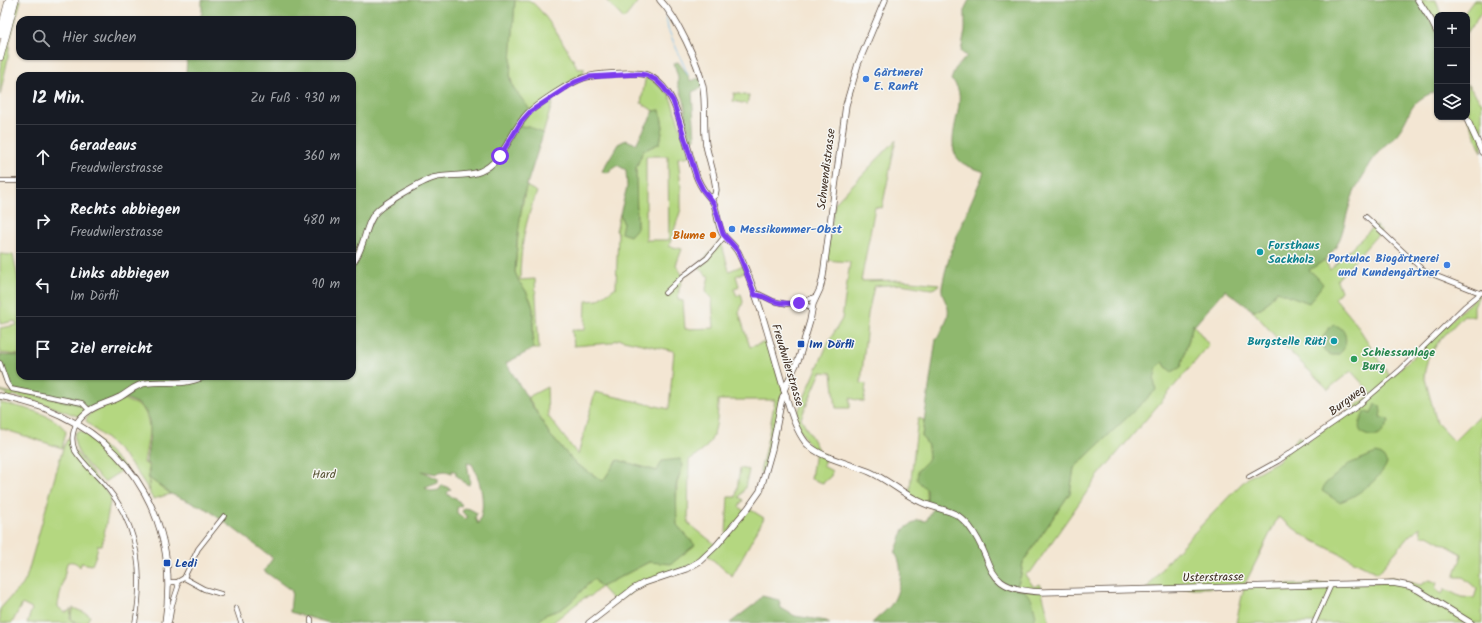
<!DOCTYPE html>
<html lang="de">
<meta charset="utf-8">
<style>
:root{--surface:#171b24;--page:#242831;--text:#f1f3f6;--muted:#9ea1a6;--line:#363941}
body{margin:0;font-family:Kalam,sans-serif;background:var(--page);color:var(--text)}
.controls{position:absolute;right:12px;top:12px;display:grid;overflow:hidden;border-radius:8px;box-shadow:0 1px 3px #0004}
.controls button{width:36px;height:36px;display:grid;place-items:center;padding:0;border:0;border-bottom:1px solid var(--line);background:var(--surface);color:var(--text);font:20px sans-serif}
.stop{position:absolute;width:12px;height:12px;margin:-9px;border:3px solid #7c3aed;border-radius:50%;background:#fff}
.stop.end{background:#7c3aed;border-color:#fff;box-shadow:0 1px 4px #0008}
.list{margin:0;padding:0;list-style:none}
h2{display:flex;justify-content:space-between;align-items:center;height:52px;margin:0;padding:0 16px;font-size:17px}
h2 small{font-size:13px;font-weight:400;color:var(--muted)}
.list li{display:grid;grid-template-columns:26px 1fr auto;gap:12px;align-items:center;box-sizing:border-box;height:64px;padding:0 16px;border-top:1px solid var(--line)}
.list b{display:block;font-size:15px;white-space:nowrap}
.list p{margin:0;font-size:13px;white-space:nowrap;color:var(--muted)}
.list em{font-size:13px;font-style:normal;color:var(--muted)}
.icon{flex:none;width:22px;height:22px;fill:none;stroke:currentColor;stroke-width:2;stroke-linecap:round;stroke-linejoin:round}
.map{position:relative;flex:none;width:1482px;height:623px;overflow:hidden}
.search{position:absolute;background:var(--surface);box-shadow:0 1px 3px #0004;left:16px;top:16px;width:340px;height:44px;display:flex;align-items:center;gap:10px;box-sizing:border-box;padding:0 14px;border-radius:12px;color:var(--muted);font-size:15px}
.panel{position:absolute;background:var(--surface);box-shadow:0 1px 3px #0004;left:16px;top:72px;width:340px;height:308px;border-radius:12px}
.map>svg:first-child{display:block}
.green{fill:#b4d780;stroke:#78804f;fill-rule:evenodd}
.forest{fill:#8fb86e;stroke:#657146;fill-rule:evenodd}
.lines{fill:none;stroke-linecap:round;stroke-linejoin:round}
.stream{stroke:#75c1ef;stroke-width:1}
.street-casing{stroke:#574639;stroke-width:5.5}
.secondary-casing{stroke:#574639;stroke-width:7}
.highway-casing{stroke:#574639;stroke-width:8}
.street{stroke:#fff;stroke-width:4}
.secondary{stroke:#fff;stroke-width:5.5}
.highway{stroke:#fff;stroke-width:7}
.route{stroke:#7c3aed;stroke-width:5}
.shop-dot{fill:#3f7fe0;stroke:#f6f6f2;stroke-width:1.5}
.food-dot{fill:#e8710a;stroke:#f6f6f2;stroke-width:1.5}
.culture-dot{fill:#0f9aa8;stroke:#f6f6f2;stroke-width:1.5}
.transit-dot{fill:#1a4fb4;stroke:#f6f6f2;stroke-width:1.5}
.leisure-dot{fill:#2e9e5b;stroke:#f6f6f2;stroke-width:1.5}
.labels{text-anchor:middle;stroke-width:3;stroke-linejoin:round;paint-order:stroke}
.shop-label{font-size:12px;font-weight:bold;fill:#366cbe;stroke:#f6f6f2;text-anchor:start}
.street-label{font-size:12px;fill:#3b2a1e;stroke:#f6f6f2}
.food-label{font-size:12px;font-weight:bold;fill:#c56008;stroke:#f6f6f2;text-anchor:end}
.culture-label{font-size:12px;font-weight:bold;fill:#0d838f;stroke:#f6f6f2;text-anchor:start}
.transit-label{font-size:12px;font-weight:bold;fill:#164399;stroke:#f6f6f2;text-anchor:start}
.leisure-label{font-size:12px;font-weight:bold;fill:#27864d;stroke:#f6f6f2;text-anchor:start}
.park-label{font-size:12px;fill:#595536;stroke:#f6f6f2}
</style>
<div class="map">
<svg width="1482" height="623" viewBox="0 0 1482 623">
<rect width="100%" height="100%" fill="#f6f6f2"/>
<filter id="ink" filterUnits="userSpaceOnUse"><feTurbulence type="fractalNoise" baseFrequency=".025" numOctaves="2"/><feDisplacementMap in="SourceGraphic" scale="8" xChannelSelector="R" yChannelSelector="G"/><feConvolveMatrix kernelMatrix="1 2 1 2 8 2 1 2 1" color-interpolation-filters="sRGB"/></filter>
<filter id="wash" filterUnits="userSpaceOnUse"><feTurbulence type="fractalNoise" baseFrequency=".012" numOctaves="4" result="noise"/><feDisplacementMap in="SourceGraphic" scale="16" xChannelSelector="R" yChannelSelector="G"/><feGaussianBlur stdDeviation="0.9" result="paint"/><feColorMatrix in="noise" values="0 0 0 0 0 0 0 0 0 0 0 0 0 0 0 0 0 1.4 0 .05"/><feComposite in="paint" operator="in"/></filter>
<g filter="url(#wash)">
<rect width="100%" height="100%" fill="#f3e6d3"/>
<g class="green">
<polygon points="18,0 21,0 10,40 8,58 0,95 0,69"/>
<path d="M 515,0 C 519,0 524,0 528,0 C 541,4 571,55 578,69 L 584,68 L 583,78 L 555,94 L 543,134 L 529,126 L 518,128 L 513,87 L 510,74 Z"/>
<polygon points="606,0 639,0 624,19"/>
<polygon points="1418,0 1436,0 1441,15 1437,15 1437,32"/>
<polygon points="1474,0 1482,0 1482,12 1467,33 1467,15 1463,15"/>
<path d="M 646,75 L 669,94 L 690,156 L 678,158 L 681,186 L 681,209 L 669,246 L 682,249 L 676,265 L 683,276 L 679,289 L 678,300 L 683,301 L 685,329 L 714,328 L 712,298 L 707,294 L 706,289 L 709,276 L 706,275 L 698,266 L 721,241 L 729,271 L 744,265 L 746,271 L 736,276 L 739,286 L 734,289 L 737,296 L 741,294 L 743,302 L 739,313 L 750,347 L 769,341 L 783,389 L 782,399 L 766,473 L 760,472 L 769,433 L 775,400 L 718,400 C 718,414 717,435 707,446 C 703,452 695,456 689,460 L 688,523 L 716,545 L 726,534 L 728,497 L 736,497 L 740,468 L 749,470 L 745,488 L 739,497 L 743,500 L 739,507 L 745,512 L 748,508 L 764,518 L 732,576 L 707,555 L 700,561 L 649,582 L 615,602 L 601,587 L 591,596 L 584,598 L 552,623 L 538,623 L 542,616 L 561,609 L 594,579 L 601,587 L 649,562 L 671,563 L 695,545 L 680,529 L 677,525 L 676,519 L 677,482 L 683,465 L 657,471 L 618,460 L 615,463 L 603,481 L 576,464 L 550,435 L 528,397 L 547,387 L 548,416 L 578,455 L 595,392 L 669,409 L 674,351 L 619,339 L 610,343 L 574,346 L 572,330 L 585,330 L 586,301 L 598,300 L 616,287 L 618,233 L 616,231 L 620,214 L 623,222 L 637,228 L 636,168 L 643,151 L 660,143 L 663,127 L 660,110 L 654,111 L 641,103 ZM 646,156 L 668,156 L 669,240 L 646,240 Z"/>
<polygon points="1467,84 1482,103 1482,152 1467,117"/>
<polygon points="734,93 749,96 747,104 733,101"/>
<polygon points="896,140 882,208 875,207 861,281 901,280 939,284 936,288 931,289 901,284 874,286 868,314 861,383 866,384 864,402 850,398 850,408 836,408 832,373 821,372 801,418 820,453 826,455 823,466 832,471 831,476 823,483 811,479 815,451 810,446 794,421 829,341 842,319 850,262 825,260 835,203"/>
<path d="M 526,186 L 537,192 C 525,220 520,250 520,280 L 535,279 L 539,349 L 533,349 L 533,309 L 531,301 L 526,291 L 519,282 L 515,272 L 519,223 Z"/>
<path d="M 1375,225 L 1381,231 L 1337,280 L 1341,291 L 1335,298 L 1355,322 L 1391,378 L 1480,293 L 1474,306 L 1474,317 L 1464,315 L 1439,341 L 1428,358 L 1424,375 L 1437,423 L 1454,441 L 1482,413 L 1482,623 L 1236,623 L 1244,587 L 1146,589 L 1172,556 L 1240,485 L 1249,477 L 1278,461 L 1299,436 L 1306,442 L 1372,394 L 1351,371 L 1328,389 L 1281,343 L 1252,310 L 1261,309 L 1277,291 L 1316,276 L 1308,270 L 1325,260 L 1330,270 ZM 1365,412 L 1380,417 L 1363,434 ZM 1278,517 L 1306,537 L 1378,573 L 1409,536 L 1420,527 L 1422,536 L 1428,535 L 1462,554 C 1461,562 1455,569 1455,577 L 1463,577 L 1477,589 L 1474,598 L 1461,597 L 1445,589 L 1442,594 L 1435,589 L 1437,583 L 1430,580 L 1420,585 L 1392,577 L 1387,579 L 1392,582 L 1244,586 Z"/>
<polygon points="0,254 13,255 20,288 20,355 0,353 0,328 17,325 15,321 0,324"/>
<polygon points="1193,324 1209,345 1098,476 1030,573 1029,572 1025,575 1034,587 1039,584 1041,588 1050,623 1031,623 1035,616 1016,589 1021,575 1023,562 1070,493 1074,468 1155,390 1154,380 1156,367 1163,362 1167,368 1181,367"/>
<polygon points="0,390 12,393 13,391 82,405 84,409 84,412 80,417 47,405 13,395 11,398 0,402 0,399 3,400 8,394 0,391"/>
<path d="M 124,399 C 129,403 136,403 141,407 C 155,421 146,446 144,463 L 148,465 L 149,491 C 139,473 125,456 110,442 C 102,435 93,429 86,421 C 88,407 114,405 124,399 Z"/>
<path d="M 0,403 C 18,406 57,414 66,432 L 62,448 L 0,428 Z"/>
<polygon points="918,418 924,420 922,436 928,446 929,459 924,464 927,505 909,496"/>
<path d="M 78,431 C 91,431 116,459 126,468 L 104,482 C 92,468 71,453 75,433 Z"/>
<path d="M 70,437 L 71,446 L 111,497 L 102,545 L 98,545 L 96,555 L 92,565 L 81,563 L 80,567 C 77,563 72,560 67,563 L 58,604 L 58,607 L 64,612 L 67,612 L 71,609 L 70,619 L 75,623 L 27,623 L 32,609 L 22,604 L 12,623 L 0,623 L 0,609 L 15,592 L 22,586 L 26,579 L 63,448 L 67,440 Z"/>
<polygon points="149,478 171,494 153,499 150,494"/>
<polygon points="73,608 88,614 90,616 86,623 78,623 72,620 71,615"/>
</g>
<g class="forest">
<path d="M 202,0 L 515,0 L 510,79 L 513,87 L 531,111 L 518,127 L 529,126 L 543,134 L 523,197 L 517,242 L 515,272 L 519,282 L 526,291 L 531,301 L 533,309 L 533,349 L 506,363 L 550,435 L 576,464 L 603,481 L 615,463 L 618,460 L 657,471 L 662,461 L 680,459 L 683,465 L 677,482 L 676,487 L 677,525 L 695,545 L 671,564 L 649,562 L 601,587 L 594,579 C 582,588 575,601 561,609 C 551,614 544,612 538,623 L 329,623 L 290,612 L 292,591 L 264,571 L 273,558 L 207,509 L 171,494 L 149,478 L 149,464 L 146,463 C 148,445 156,420 141,406 C 136,401 128,401 122,396 L 89,410 L 85,406 L 11,389 L 0,363 L 0,355 L 20,356 L 20,376 L 352,376 L 352,76 L 186,75 L 187,56 L 352,56 L 352,20 L 198,20 L 202,13 ZM 467,463 L 472,464 C 481,481 487,507 478,524 L 475,518 L 477,513 L 470,509 L 464,508 L 462,512 L 468,517 L 465,519 L 457,513 L 457,508 L 462,505 L 456,498 L 449,496 L 447,493 L 451,489 L 442,485 L 439,490 L 431,491 L 425,488 L 438,483 L 438,479 L 422,471 L 437,474 L 439,472 L 445,471 L 452,473 L 452,470 L 456,472 L 456,475 L 465,483 L 469,485 L 470,481 Z"/>
<path d="M 969,0 L 1418,0 L 1437,32 L 1437,91 C 1406,102 1414,112 1397,134 C 1394,138 1389,142 1384,146 C 1377,153 1371,162 1366,171 C 1361,180 1354,190 1351,201 C 1340,234 1344,251 1309,270 L 1316,276 L 1323,284 L 1309,303 L 1277,291 L 1261,309 L 1252,310 L 1225,290 L 1194,326 L 1193,324 L 1181,367 L 1172,372 L 1167,368 L 1163,362 L 1157,367 L 1154,380 L 1156,390 L 1074,468 L 1070,493 L 1023,562 L 1021,575 L 1016,589 L 1025,591 L 1032,600 L 1036,616 L 1031,623 L 872,623 C 878,617 885,612 891,605 C 900,592 905,567 895,553 L 904,529 L 918,520 L 926,521 L 934,507 L 927,505 L 927,490 L 917,480 L 918,470 L 929,459 L 928,446 L 922,436 L 936,339 C 942,332 950,317 948,308 C 946,301 941,295 942,287 C 949,247 968,210 984,172 C 977,169 964,166 959,160 C 940,139 974,96 951,80 L 955,69 L 967,56 L 961,52 L 965,31 L 965,8 Z"/>
<polygon points="678,62 688,75 690,81 700,78 703,87 692,92 695,138 689,141 684,100 678,85 678,77 674,63"/>
<polygon points="660,110 663,127 660,143 643,151 636,168 637,228 630,236 621,233 623,222 620,214 627,187 626,170 617,165 607,173 602,171 618,144 626,140 636,144 654,111"/>
<path d="M 1333,325 C 1355,327 1346,368 1324,351 C 1320,341 1324,331 1333,325 Z"/>
<path d="M 1375,404 L 1380,406 L 1381,412 L 1380,417 L 1388,419 L 1389,422 C 1386,426 1383,433 1379,435 C 1376,437 1372,436 1370,436 C 1354,433 1359,422 1365,411 L 1371,414 Z"/>
<path d="M 1376,453 L 1382,455 L 1387,463 C 1381,479 1355,498 1339,502 L 1322,491 L 1325,484 L 1349,464 Z"/>
<polygon points="762,596 779,600 781,608 795,616 826,621 830,623 730,623 756,603"/>
</g>
<g class="lines">
<polyline class="stream" points="665,10 668,29 688,75"/>
</g>
</g>
<g filter="url(#ink)">
<g class="lines">
<defs>
<g id="street">
<polyline points="0,181 20,181"/>
<polyline points="1366,217 1424,271 1480,293"/>
<polyline points="665,293 683,276 707,258 724,237"/>
<polyline points="755,295 759,294 773,301 787,304 803,302 816,296"/>
<polyline points="803,302 812,309"/>
<polyline points="0,363 7,383 11,389 82,403 89,410"/>
<path d="M 76,424 C 72,434 71,441 75,451 C 84,465 98,476 108,489 C 139,527 144,576 135,623"/>
<polyline points="1249,477 1278,461 1358,406 1401,369 1465,306 1482,292"/>
<polyline points="184,578 204,589 221,594"/>
<polyline points="168,582 177,582 184,578 198,549 224,516"/>
<polyline points="236,608 241,623"/>
<polyline points="169,623 172,605 178,587 177,582"/>
<polyline points="311,623 311,619"/>
<polyline points="1314,623 1331,585"/>
</g>
<g id="secondary">
<path d="M 660,0 C 677,18 698,62 703,87 C 706,106 703,126 706,145 C 709,160 715,175 716,190 L 715,195 L 711,198"/>
<polyline points="1418,0 1431,20 1437,32"/>
<polyline points="1466,117 1482,152"/>
<path d="M 352,264 C 365,249 365,222 377,211 C 385,203 422,181 433,178 C 455,172 475,181 494,162 C 508,148 514,127 528,113 C 539,103 569,83 583,78 C 594,74 636,71 647,75 C 655,78 663,86 668,93 C 680,111 687,148 694,169 C 696,176 699,183 703,189 C 706,194 710,197 713,202 C 718,212 717,223 722,233 C 727,241 735,245 739,254 C 760,298 771,347 785,393 C 790,410 795,429 806,443 C 820,458 851,464 870,472 C 888,480 903,494 921,502 C 933,508 946,509 957,515 C 962,518 965,522 969,526 C 998,563 979,590 1043,592 L 1393,583 L 1409,586 L 1418,590 L 1471,623"/>
<polyline points="784,390 799,358 810,321 813,304 820,289 823,276 846,105 858,64 885,0"/>
<path d="M 0,396 C 15,399 30,403 44,408 C 136,444 180,527 165,623"/>
<path d="M 76,424 C 89,405 102,406 120,397 C 129,392 136,384 147,383 C 170,380 181,387 205,376"/>
<polyline points="589,623 633,589 644,583 686,569 700,561 716,546 748,508 760,491 772,449 781,403 783,396 786,395"/>
</g>
<g id="highway">
<polyline points="0,35 9,0"/>
<polyline points="0,57 15,0"/>
</g>
</defs>
<use href="#street" class="street-casing"/>
<use href="#secondary" class="secondary-casing"/>
<use href="#highway" class="highway-casing"/>
<use href="#street" class="street"/>
<use href="#secondary" class="secondary"/>
<use href="#highway" class="highway"/>
</g>
</g>
<g class="lines" filter="url(#ink)">
<path class="route" d="M 500,156 L 521,122 L 531,111 L 575,82 L 588,77 L 639,74 L 646,75 L 656,80 L 664,88 L 673,101 L 697,178 L 703,190 L 714,204 L 723,234 L 738,251 L 755,295 C 762,294 767,299 773,301 C 782,304 790,304 799,303"/>
</g>
<g class="shop-dot">
<circle cx="866" cy="79" r="4"/>
<circle cx="732" cy="229" r="4"/>
<circle cx="1447" cy="265" r="4"/>
</g>
<circle class="food-dot" cx="713" cy="235" r="4"/>
<g class="culture-dot">
<circle cx="1260" cy="252" r="4"/>
<circle cx="1334" cy="341" r="4"/>
</g>
<g class="transit-dot">
<rect x="797" y="340" width="8" height="8" rx="2"/>
<rect x="163" y="559" width="8" height="8" rx="2"/>
</g>
<circle class="leisure-dot" cx="1354" cy="359" r="4"/>
<g class="labels">
<g class="shop-label">
<text x="874" y="76">Gärtnerei<tspan x="874" dy="14">E. Ranft</tspan></text>
<text x="740" y="233">Messikommer-Obst</text>
<text x="1439" y="262" text-anchor="end">Portulac Biogärtnerei<tspan x="1439" dy="14">und Kundengärtner</tspan></text>
</g>
<g class="street-label">
<text transform="translate(826 169) rotate(-83)" y="4">Schwendistrasse</text>
<text transform="translate(788 365) rotate(73)" y="4">Freudwilerstrasse</text>
<text transform="translate(1347 400) rotate(-37)" y="4">Burgweg</text>
<text transform="translate(1213 577) rotate(-1)" y="4">Usterstrasse</text>
</g>
<g class="food-label">
<text x="705" y="239">Blume</text>
</g>
<g class="culture-label">
<text x="1268" y="249">Forsthaus<tspan x="1268" dy="14">Sackholz</tspan></text>
<text x="1326" y="345" text-anchor="end">Burgstelle Rüti</text>
</g>
<g class="transit-label">
<text x="809" y="348">Im Dörfli</text>
<text x="175" y="567">Ledi</text>
</g>
<g class="leisure-label">
<text x="1362" y="356">Schiessanlage<tspan x="1362" dy="14">Burg</tspan></text>
</g>
<g class="park-label">
<text x="324" y="478">Hard</text>
</g>
</g>
</svg>
<div class="controls">
<button>+</button>
<button>−</button>
<button><svg class="icon" aria-label="layers" viewBox="0 0 24 24"><path d="M12 4l9 5-9 5-9-5zM3 14l9 5 9-5"/></svg></button>
</div>
<div class="stop" style="left:500px;top:156px"></div>
<div class="stop end" style="left:799px;top:303px"></div>
<div class="search"><svg class="icon" aria-label="search" viewBox="0 0 24 24"><circle cx="10" cy="10" r="6"/><path d="M15 15l6 6"/></svg>Hier suchen</div>
<section class="panel">
<h2>12 Min.<small>Zu Fuß · 930 m</small></h2>
<ul class="list">
<li><svg class="icon" aria-label="ahead" viewBox="0 0 24 24"><path d="M12 20V5M6 11l6-6 6 6"/></svg><div><b>Geradeaus</b><p>Freudwilerstrasse</p></div><em>360 m</em></li>
<li><svg class="icon" aria-label="right" viewBox="0 0 24 24"><path d="M7 20v-9h11M14 6l5 5-5 5"/></svg><div><b>Rechts abbiegen</b><p>Freudwilerstrasse</p></div><em>480 m</em></li>
<li><svg class="icon" aria-label="left" viewBox="0 0 24 24"><path d="M17 20v-9H6M10 6l-5 5 5 5"/></svg><div><b>Links abbiegen</b><p>Im Dörfli</p></div><em>90 m</em></li>
<li><svg class="icon" aria-label="arrive" viewBox="0 0 24 24"><path d="M6 21V4h12l-3 4 3 4H6"/></svg><div><b>Ziel erreicht</b></div></li>
</ul>
</section>
</div>
